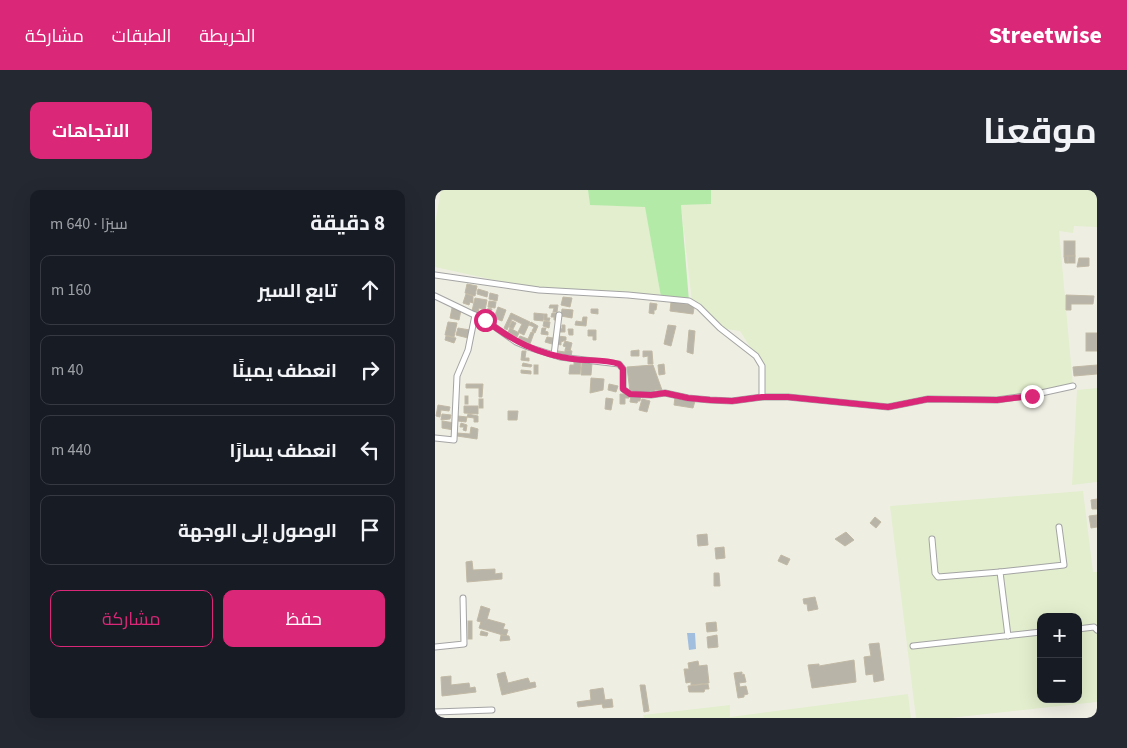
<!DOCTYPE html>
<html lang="ar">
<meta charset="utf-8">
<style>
:root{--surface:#171b24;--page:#242831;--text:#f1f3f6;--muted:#9ea1a6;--line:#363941;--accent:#db2777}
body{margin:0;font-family:"Source Sans 3",Cairo,sans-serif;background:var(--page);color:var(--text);direction:rtl}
.controls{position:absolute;right:15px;bottom:15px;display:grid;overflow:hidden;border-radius:10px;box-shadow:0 5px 20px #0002}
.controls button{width:45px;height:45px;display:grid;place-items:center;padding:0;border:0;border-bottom:1px solid var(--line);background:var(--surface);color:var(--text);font:25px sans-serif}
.stop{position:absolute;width:15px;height:15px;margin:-11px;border:4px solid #db2777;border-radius:50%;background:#fff}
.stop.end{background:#db2777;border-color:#fff;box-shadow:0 1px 5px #0008}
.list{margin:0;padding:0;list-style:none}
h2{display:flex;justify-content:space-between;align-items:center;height:65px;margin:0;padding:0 20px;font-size:21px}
h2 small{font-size:16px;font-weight:400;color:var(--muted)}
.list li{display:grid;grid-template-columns:32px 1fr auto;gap:15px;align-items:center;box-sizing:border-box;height:70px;margin:0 10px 10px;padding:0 10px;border:1px solid var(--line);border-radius:10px}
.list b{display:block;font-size:19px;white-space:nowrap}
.list em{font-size:16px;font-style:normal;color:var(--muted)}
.actions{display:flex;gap:10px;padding:15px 20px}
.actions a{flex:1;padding:11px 0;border:1px solid var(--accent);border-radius:10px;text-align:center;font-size:18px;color:var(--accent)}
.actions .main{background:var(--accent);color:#fff}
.icon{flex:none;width:28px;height:28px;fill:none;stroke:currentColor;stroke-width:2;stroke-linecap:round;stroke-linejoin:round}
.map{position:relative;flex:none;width:662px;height:528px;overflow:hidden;direction:ltr;border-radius:10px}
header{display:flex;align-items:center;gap:30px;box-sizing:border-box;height:70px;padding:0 25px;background:var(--accent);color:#fff}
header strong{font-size:24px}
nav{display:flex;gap:28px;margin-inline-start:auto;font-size:18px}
.intro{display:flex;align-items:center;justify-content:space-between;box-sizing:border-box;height:120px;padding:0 30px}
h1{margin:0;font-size:35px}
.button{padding:12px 22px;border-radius:10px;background:var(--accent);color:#fff;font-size:18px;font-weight:700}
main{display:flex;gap:30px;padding:0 30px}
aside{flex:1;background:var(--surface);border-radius:10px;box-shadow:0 5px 20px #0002}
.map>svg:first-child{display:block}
.farmland{fill:#e2eecd;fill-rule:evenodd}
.grass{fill:#b4eaa7}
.water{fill:#a2bede}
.building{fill:#b8b4a8;stroke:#c1b9a5}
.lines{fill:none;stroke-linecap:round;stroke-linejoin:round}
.street-casing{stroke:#a4a4a4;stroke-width:7}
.street{stroke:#fff;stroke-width:5}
.route{stroke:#db2777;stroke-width:6}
</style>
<header>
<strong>Streetwise</strong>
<nav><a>الخريطة</a><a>الطبقات</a><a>مشاركة</a></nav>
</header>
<div class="intro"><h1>موقعنا</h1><a class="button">الاتجاهات</a></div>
<main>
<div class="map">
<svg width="662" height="528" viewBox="0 0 662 528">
<rect width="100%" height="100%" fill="#efeee3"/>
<g class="farmland">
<polygon points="6,0 153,0 155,15 210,16 226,107 104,100 0,77 0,34"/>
<polygon points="276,0 662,0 662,37 639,36 638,43 624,41 638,196 551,210 500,209 453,217 327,207 327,176 305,141 285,138 257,112 246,15 276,14"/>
<polygon points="662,198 662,292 637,295 642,200"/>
<path d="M 648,301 L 658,382 L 662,382 L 662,512 L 515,528 L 481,528 L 455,316 ZM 606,427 L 643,427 L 643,509 L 606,509 Z"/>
<polygon points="473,504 476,528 209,528 208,525 295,515 295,527"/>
</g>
<polygon class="grass" points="153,0 276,0 276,14 246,15 254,111 226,107 210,17 155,15"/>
<polygon class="water" points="252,443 260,443 261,459 254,460"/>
<g class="building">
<rect x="629" y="51" width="11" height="15"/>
<polygon points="629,66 633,66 633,73 630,73"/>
<rect x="633" y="66" width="7" height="7"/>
<polygon points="644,68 654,68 654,76 642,77"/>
<polygon points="32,94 42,96 40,106 30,103"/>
<polygon points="43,99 53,102 52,107 42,104"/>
<polygon points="55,103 63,105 62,111 54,109"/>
<polygon points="31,104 38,106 38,113 35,112 34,115 28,113"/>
<polygon points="631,105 659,106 658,114 636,114 636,120 631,120"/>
<polygon points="128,107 137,108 135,117 126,115"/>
<polygon points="40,108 52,110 50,120 44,118 43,122 37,121"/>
<polygon points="54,111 61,112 60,118 53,117"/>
<polygon points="236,112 257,115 259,118 258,124 235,121"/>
<polygon points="215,113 222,114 221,120 219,120 219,124 214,123"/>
<polygon points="115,115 123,115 122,122 118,122 119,118 114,118"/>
<polygon points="63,117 71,120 67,131 59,128"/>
<polygon points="17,118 26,120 24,130 15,128"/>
<polygon points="53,118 57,119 54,129 51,128"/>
<polygon points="127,119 138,120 137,128 126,126"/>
<polygon points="156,119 163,119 163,124 156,123"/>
<polygon points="76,123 95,132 89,145 83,142 87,134 77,129 72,140 69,138"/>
<polygon points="99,123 109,124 108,131 99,130"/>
<polygon points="117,123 123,123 122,130 119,130 119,127 116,127"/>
<polygon points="109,124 112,124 112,128 115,128 114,131 109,130"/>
<polygon points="148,127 152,127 151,136 140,135 141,131 147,132"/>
<polygon points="77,131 81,133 78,139 74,137"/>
<polygon points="109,131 115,132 114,138 108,136"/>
<polygon points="13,132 22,133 19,147 10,145"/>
<polygon points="96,132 103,136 100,143 97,141 99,137 94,135"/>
<polygon points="127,135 130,135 130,142 124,142 124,138 127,139"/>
<polygon points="233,135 241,136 236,156 229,154"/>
<polygon points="23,138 35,140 33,148 21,145"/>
<polygon points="75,138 84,143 82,147 73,142"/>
<polygon points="107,138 111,138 110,141 113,142 113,145 106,144"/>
<polygon points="133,139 138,139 138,145 134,145"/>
<polygon points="153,140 161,140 161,150 158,150 158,146 153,146"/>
<polygon points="254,140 260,141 258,164 252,162"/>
<polygon points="96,142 99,143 95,154 83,149 85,146 93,149"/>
<rect x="651" y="143" width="11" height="18"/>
<polygon points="11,146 21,148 19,153 10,150"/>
<polygon points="123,146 131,147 131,150 126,152 126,155 122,154"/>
<polygon points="112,147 118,148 117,154 110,152"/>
<polygon points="130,151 137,153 135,161 130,160 131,157 128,156"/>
<polygon points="130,160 137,161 136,166 123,164 123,161 130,162"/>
<polygon points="204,160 204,166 196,166 196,161"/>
<polygon points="87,161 91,161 90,168 94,168 94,171 86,170"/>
<polygon points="208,161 217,161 218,174 213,174 213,166 208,167"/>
<polygon points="139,172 146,172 145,184 134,184 135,175 139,175"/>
<polygon points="88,173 97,175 96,177 87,176"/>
<polygon points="147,173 157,173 156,185 146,185"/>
<polygon points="229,174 230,184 224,185 223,175"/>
<rect x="99" y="175" width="4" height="9"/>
<polygon points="218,175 227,200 220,200 216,203 195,202 192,177"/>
<polygon points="662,175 662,184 639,186 638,177"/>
<polygon points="86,180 96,181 96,184 86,183"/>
<polygon points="156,188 169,189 168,200 155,203"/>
<polygon points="31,194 48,194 47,207 44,207 44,198 31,198"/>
<polygon points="174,194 183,196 181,202 173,200"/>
<polygon points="185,204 194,204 194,208 190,208 190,214 185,214"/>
<polygon points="196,205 206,206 205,211 203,211 202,213 195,212"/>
<rect x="30" y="206" width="3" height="8"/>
<polygon points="240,207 260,211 258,218 239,215"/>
<polygon points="171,208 178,209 176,220 170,219"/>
<rect x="44" y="209" width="4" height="9"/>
<polygon points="207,209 215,211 212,222 204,220"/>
<polygon points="3,215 15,217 14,221 6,220 5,227 1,226"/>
<polygon points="29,216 43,216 43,224 29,223"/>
<polygon points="73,221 83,221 82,230 73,230"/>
<polygon points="7,224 16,225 15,229 6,230"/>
<polygon points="33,224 43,226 43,232 39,232 39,228 32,227"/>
<polygon points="23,226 32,227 31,232 23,231"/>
<polygon points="7,231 20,233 19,240 7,238"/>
<polygon points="26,233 32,235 31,241 28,240 29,237 25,237"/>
<polygon points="36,237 43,239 42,249 22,246 22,243 35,244"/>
<polygon points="662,309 662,319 657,319 656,310"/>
<polygon points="662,325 662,337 656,338 654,326"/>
<polygon points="440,327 446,332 441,338 435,333"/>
<polygon points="411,342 419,350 410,356 400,349"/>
<polygon points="272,344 273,355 263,356 262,345"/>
<polygon points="289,357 290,368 281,369 280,358"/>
<polygon points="346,365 355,369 352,375 343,371"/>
<polygon points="37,371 38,380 60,379 60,384 67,383 67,389 32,392 31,372"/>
<polygon points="279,383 284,383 285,396 279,396"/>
<polygon points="380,407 383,419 373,421 372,414 369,414 368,409"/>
<polygon points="46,416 55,419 52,429 70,434 68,439 73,440 71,446 44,438 46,432 42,431"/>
<rect x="33" y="431" width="4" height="18"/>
<polygon points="281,432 282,441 272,442 271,433"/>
<polygon points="46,441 53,443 52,446 45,445"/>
<polygon points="66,445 74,446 75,450 65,451"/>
<polygon points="282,445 283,457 273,458 272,447"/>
<polygon points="444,453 449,490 439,492 438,484 431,485 429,467 436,466 434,454"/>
<polygon points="419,470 421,492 377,498 373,475 384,474 384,476"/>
<polygon points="263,471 264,476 272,475 274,493 256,495 256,492 251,493 249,479 254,479 253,473"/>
<polygon points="70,482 73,493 93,488 95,493 100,492 101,497 67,505 62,484"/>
<polygon points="307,482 307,485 309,484 311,492 304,493 305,497 311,496 313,504 309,505 309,507 303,508 299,483"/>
<polygon points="16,486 16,495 34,493 35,498 40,497 41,502 7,506 6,487"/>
<polygon points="273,494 274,499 270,499 269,502 254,502 253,496"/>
<polygon points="205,495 210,495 214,521 209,522"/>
<polygon points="168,498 170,510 177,509 178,517 168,518 167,514 143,517 142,512 156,510 155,500"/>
</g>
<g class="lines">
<defs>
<g id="street">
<polyline points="0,85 104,100 193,105 254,111 264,117 285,138 321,166 327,176 327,207"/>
<polyline points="0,106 50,130 81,152 93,157 125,167 184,174 188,179 188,199 195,204 216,205 230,203 253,208 275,210 297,211 327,207 353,207 453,217 493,209 562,210 597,205 638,196"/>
<polyline points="119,165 124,125"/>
<polyline points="0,248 19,250 22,186 33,160 40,125"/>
<polyline points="497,349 500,383 503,387 565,382"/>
<polyline points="643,439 659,437 662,440"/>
<polyline points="573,446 565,382 629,375 624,337"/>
<polyline points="478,456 606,442"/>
<polyline points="0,457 29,454 28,408"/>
<polyline points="0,522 57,520"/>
</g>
</defs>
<use href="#street" class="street-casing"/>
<use href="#street" class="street"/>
</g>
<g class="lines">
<path class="route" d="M 50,130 C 78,151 102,164 138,169 C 153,171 170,169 184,174 L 188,179 L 188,199 L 195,204 L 216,205 L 230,203 L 253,208 L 275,210 L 297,211 L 327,207 L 353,207 L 453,217 L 493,209 L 562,210 L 597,206"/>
</g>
</svg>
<div class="controls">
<button>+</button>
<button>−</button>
</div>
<div class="stop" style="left:50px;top:130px"></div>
<div class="stop end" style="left:597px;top:206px"></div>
</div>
<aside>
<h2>8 دقيقة<small>سيرًا · 640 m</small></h2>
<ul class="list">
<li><svg class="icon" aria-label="ahead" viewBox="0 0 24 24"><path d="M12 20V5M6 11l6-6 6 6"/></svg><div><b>تابع السير</b></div><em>160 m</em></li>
<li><svg class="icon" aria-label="right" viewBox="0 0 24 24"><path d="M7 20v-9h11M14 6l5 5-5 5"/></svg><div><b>انعطف يمينًا</b></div><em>40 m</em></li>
<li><svg class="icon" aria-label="left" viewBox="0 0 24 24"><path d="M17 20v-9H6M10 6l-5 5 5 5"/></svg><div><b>انعطف يسارًا</b></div><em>440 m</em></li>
<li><svg class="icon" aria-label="arrive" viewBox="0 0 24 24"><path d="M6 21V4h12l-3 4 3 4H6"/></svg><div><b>الوصول إلى الوجهة</b></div></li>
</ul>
<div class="actions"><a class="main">حفظ</a><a>مشاركة</a></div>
</aside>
</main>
